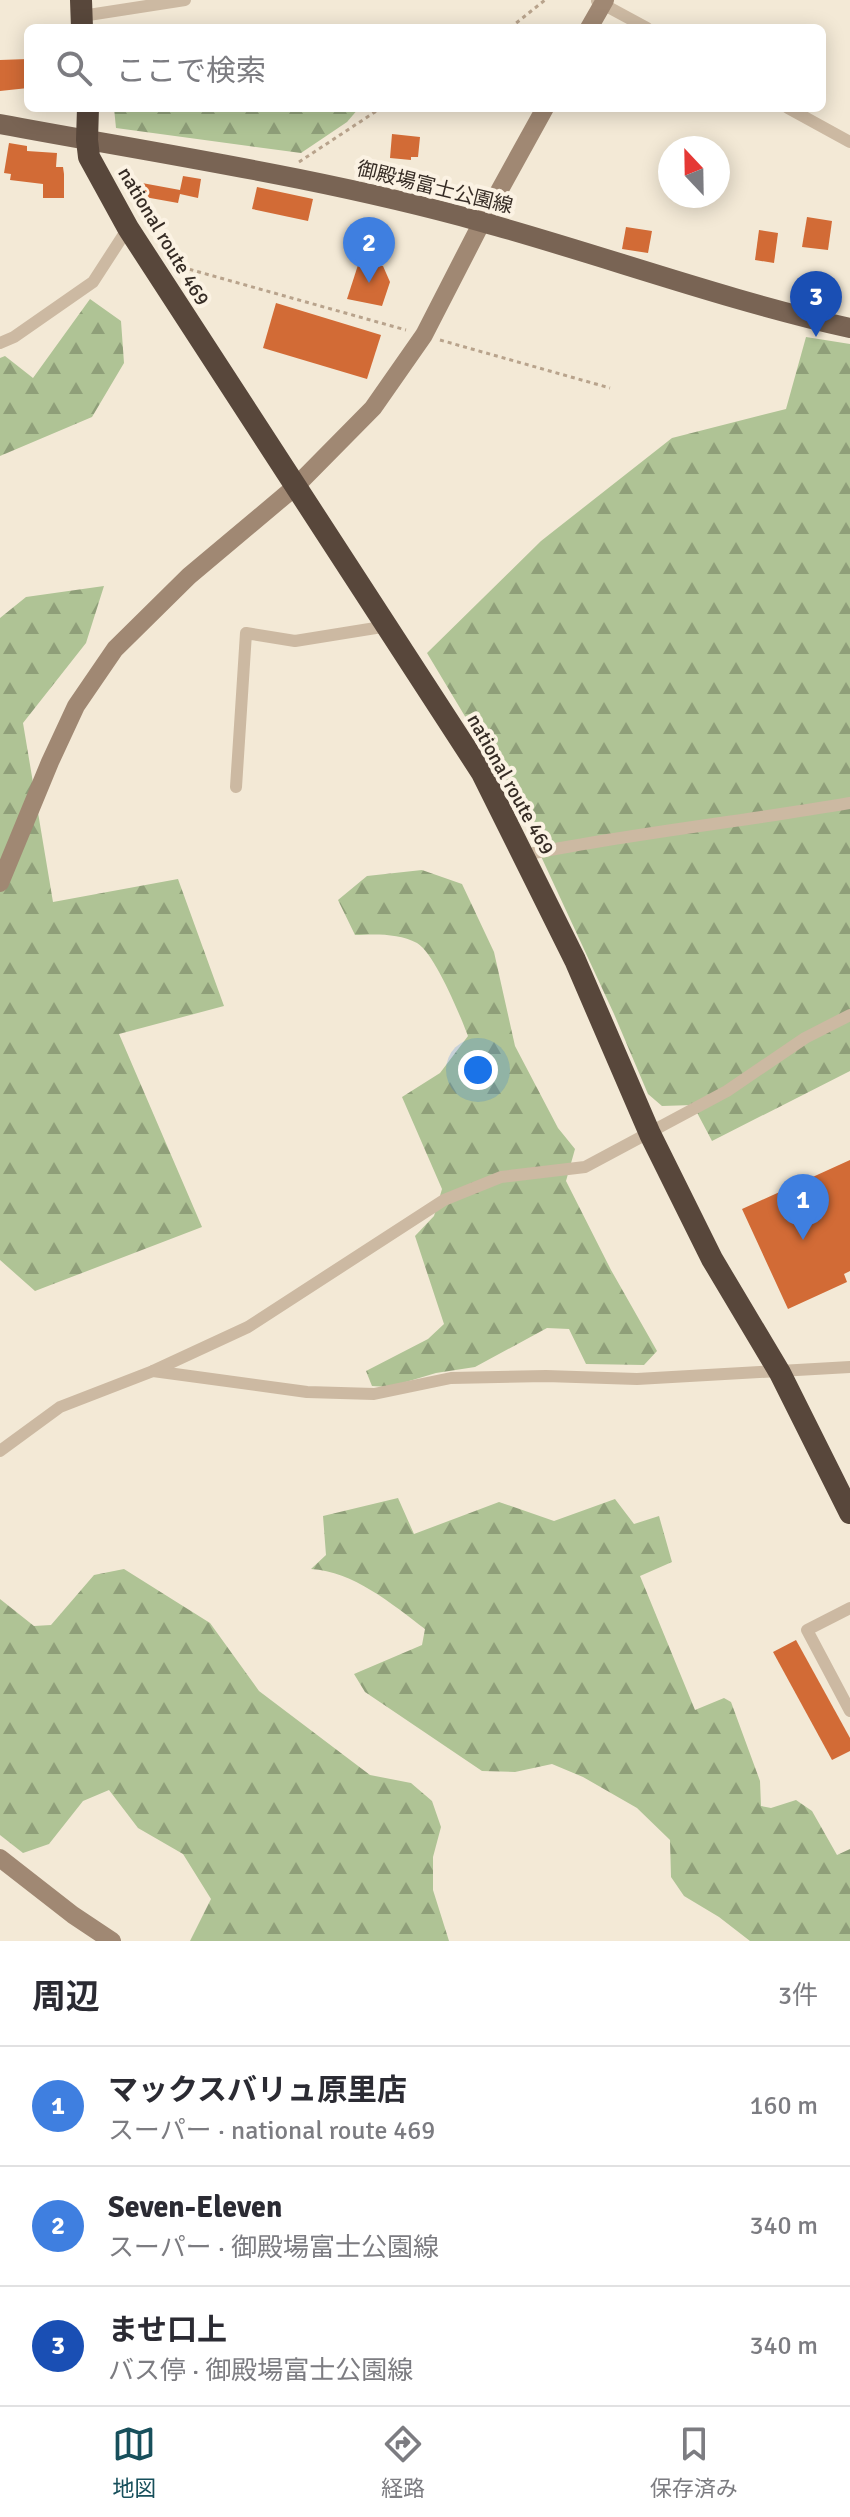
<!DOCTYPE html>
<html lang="ja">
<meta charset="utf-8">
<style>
:root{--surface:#fff;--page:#f7f7f7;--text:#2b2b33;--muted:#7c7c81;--line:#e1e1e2;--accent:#174f5b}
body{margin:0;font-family:Signika,"Noto Sans JP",sans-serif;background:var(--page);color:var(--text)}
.compass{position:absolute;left:658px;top:136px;width:72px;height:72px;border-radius:50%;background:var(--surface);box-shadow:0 4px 20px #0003;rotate:338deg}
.you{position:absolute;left:478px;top:1070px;width:28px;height:28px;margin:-20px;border:6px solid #fff;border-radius:50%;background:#1a73e8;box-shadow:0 0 0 12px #1a73e833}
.badge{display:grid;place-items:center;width:52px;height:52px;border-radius:50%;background:var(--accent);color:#fff;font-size:26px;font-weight:700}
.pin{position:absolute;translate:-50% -66px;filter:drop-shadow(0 2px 4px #0008)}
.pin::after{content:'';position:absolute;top:42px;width:28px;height:24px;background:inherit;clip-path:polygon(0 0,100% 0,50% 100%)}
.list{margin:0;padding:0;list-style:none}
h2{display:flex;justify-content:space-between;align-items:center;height:104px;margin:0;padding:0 32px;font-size:34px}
h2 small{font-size:26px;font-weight:400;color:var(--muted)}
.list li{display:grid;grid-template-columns:52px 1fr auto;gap:24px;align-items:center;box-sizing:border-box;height:120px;padding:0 32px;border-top:2px solid var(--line)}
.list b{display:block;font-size:30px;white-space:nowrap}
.list p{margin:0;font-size:26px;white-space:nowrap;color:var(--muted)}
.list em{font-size:26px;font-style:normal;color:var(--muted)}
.icon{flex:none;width:44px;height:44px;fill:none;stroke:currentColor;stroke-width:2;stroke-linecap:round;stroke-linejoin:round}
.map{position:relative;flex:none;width:850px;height:1941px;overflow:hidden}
.search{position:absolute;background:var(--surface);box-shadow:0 4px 20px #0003;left:24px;right:24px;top:24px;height:88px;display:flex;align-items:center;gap:20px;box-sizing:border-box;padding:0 28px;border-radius:12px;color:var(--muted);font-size:30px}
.sheet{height:464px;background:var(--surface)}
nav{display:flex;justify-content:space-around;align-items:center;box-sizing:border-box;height:112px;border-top:2px solid var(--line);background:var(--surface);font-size:22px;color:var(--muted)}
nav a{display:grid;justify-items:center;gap:4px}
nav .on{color:var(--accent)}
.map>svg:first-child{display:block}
.forest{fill:url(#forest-firs)}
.building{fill:#d26b36}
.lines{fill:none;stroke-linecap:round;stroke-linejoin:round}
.path{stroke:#b8a38c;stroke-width:3;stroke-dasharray:4 4;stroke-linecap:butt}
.street{stroke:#ccb9a2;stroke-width:12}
.secondary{stroke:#a08873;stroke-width:18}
.primary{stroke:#796454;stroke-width:20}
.highway{stroke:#58473b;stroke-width:22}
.labels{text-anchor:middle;stroke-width:8;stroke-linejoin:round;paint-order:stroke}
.street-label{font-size:20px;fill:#362c25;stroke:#fbf2e3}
</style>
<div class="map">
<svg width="850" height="1941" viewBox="0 0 850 1941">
<defs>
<pattern id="forest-firs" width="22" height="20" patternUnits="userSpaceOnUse" patternTransform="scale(2)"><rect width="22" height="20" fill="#afc395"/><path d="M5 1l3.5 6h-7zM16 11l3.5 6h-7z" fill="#8f9f79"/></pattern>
</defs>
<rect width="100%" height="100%" fill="#f3e9d6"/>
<g class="forest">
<polygon points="114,108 359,108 347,122 301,153 116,128"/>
<polygon points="90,299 121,321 124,363 92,417 0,456 0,358 5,356 33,378"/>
<polygon points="806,337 850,344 850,1071 712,1141 693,1105 662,1106 648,1094 614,1014 514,798 427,653 541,541 672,438 786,409"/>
<polygon points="104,586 86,643 23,723 53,902 178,879 224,1006 119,1034 202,1227 35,1291 0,1260 0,618 26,597"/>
<path d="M 422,870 L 462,884 L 494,952 L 515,1046 L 558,1128 L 575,1149 L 566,1181 L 611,1270 L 657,1351 L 644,1365 L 586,1364 L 569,1329 L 547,1328 L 475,1367 L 436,1373 L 389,1387 L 372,1386 L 366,1371 L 428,1339 L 444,1324 L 415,1236 L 434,1216 L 442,1189 L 402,1097 L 440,1073 L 468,1036 C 460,1015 435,954 417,943 C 399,933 374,934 355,935 L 338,900 L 367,876 Z"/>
<path d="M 398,1498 L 414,1534 L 499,1502 L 554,1521 L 615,1499 L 634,1524 L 659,1516 L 672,1562 L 640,1576 L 695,1710 L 724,1698 L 731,1702 L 760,1781 L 761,1806 L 771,1808 L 796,1800 L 812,1811 L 837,1855 L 850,1849 L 850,1941 L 750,1941 L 719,1917 L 684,1896 L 671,1877 L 670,1840 L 637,1808 L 583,1777 L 552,1764 L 515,1772 L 482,1771 L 365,1692 L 354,1674 L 422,1645 L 425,1629 C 392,1604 353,1571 311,1569 L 326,1555 L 323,1516 Z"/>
<polygon points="124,1569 210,1623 259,1691 370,1775 411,1783 432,1801 441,1827 433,1857 433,1890 449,1941 190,1941 211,1899 183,1854 138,1828 109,1790 83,1801 49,1844 23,1853 0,1835 0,1599 34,1626 51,1625 94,1575"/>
</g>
<g class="building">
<polygon points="28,59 28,88 0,91 0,60"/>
<polygon points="392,134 420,137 418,157 411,157 411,160 390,158"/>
<polygon points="9,143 27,146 27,151 57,153 56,167 63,167 64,174 64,198 43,198 43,184 10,180 11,174 4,173"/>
<polygon points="183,176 201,179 198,198 180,194 178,203 139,196 142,183 180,190"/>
<polygon points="257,187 313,199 308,221 252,209"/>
<polygon points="807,217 832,221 828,250 802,247"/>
<polygon points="626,227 652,231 648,253 622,249"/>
<polygon points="759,230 778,233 774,263 755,260"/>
<polygon points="358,265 383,266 390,282 382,306 347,299"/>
<polygon points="276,303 381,335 367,379 263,348"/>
<polygon points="850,1160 850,1271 844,1274 847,1282 788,1309 742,1209"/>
<polygon points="796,1640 850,1738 850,1751 832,1760 773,1652"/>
</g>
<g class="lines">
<g class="path">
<polyline points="510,28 545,0"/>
<polyline points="299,162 381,108"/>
<polyline points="174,265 406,330"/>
<polyline points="440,340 610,388"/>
</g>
<g class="street">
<polyline points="597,1 647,28"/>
<polyline points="82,16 185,0"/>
<polyline points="788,108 850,142"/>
<polyline points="0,343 14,337 93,282 128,228"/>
<polyline points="236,787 246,633 295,641 388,626"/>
<path d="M 524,855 C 632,833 741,822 850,803"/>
<polyline points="153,1371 307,1392 374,1394 451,1378 546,1376 637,1379 850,1367"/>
<polyline points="0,1451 60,1407 153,1371 248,1327 444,1200 501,1177 585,1167 727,1091 805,1038 850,1015"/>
<polyline points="850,1608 807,1630 850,1711"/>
</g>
<g class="secondary">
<polyline points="589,28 605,0"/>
<polyline points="0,883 50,762 76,706 115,649 189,576 295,487 373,408 424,335 482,222 545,108"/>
<polyline points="0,1858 73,1915 112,1941"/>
</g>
<path class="primary" d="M 0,124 C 161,154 324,178 482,222 C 605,256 725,300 850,328"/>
<g class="highway">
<polyline points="81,0 82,28"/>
<polyline points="88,108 87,140 89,157 128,228 482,773 575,960 650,1134 712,1259 780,1373 850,1513"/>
</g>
</g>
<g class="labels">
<g class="street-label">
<text transform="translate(435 187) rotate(14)" y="7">御殿場富士公園線</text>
<text transform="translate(164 236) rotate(59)" y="7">national route 469</text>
<text transform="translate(511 784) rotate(61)" y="7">national route 469</text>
</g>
</g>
</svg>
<svg class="compass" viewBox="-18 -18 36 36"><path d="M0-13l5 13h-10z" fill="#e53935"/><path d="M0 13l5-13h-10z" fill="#7c7c81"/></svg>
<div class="you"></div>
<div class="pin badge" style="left:803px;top:1240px;background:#3f7fe0">1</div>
<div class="pin badge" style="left:369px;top:283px;background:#3f7fe0">2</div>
<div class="pin badge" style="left:816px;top:337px;background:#1a4fb4">3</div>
<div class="search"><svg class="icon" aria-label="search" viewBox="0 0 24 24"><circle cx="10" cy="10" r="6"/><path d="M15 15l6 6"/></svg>ここで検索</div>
</div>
<section class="sheet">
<h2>周辺<small>3件</small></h2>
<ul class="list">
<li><span class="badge" style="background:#3f7fe0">1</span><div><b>マックスバリュ原里店</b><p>スーパー · national route 469</p></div><em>160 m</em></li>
<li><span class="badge" style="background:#3f7fe0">2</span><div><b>Seven-Eleven</b><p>スーパー · 御殿場富士公園線</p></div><em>340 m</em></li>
<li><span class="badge" style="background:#1a4fb4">3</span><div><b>ませ口上</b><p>バス停 · 御殿場富士公園線</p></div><em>340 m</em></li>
</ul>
</section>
<nav>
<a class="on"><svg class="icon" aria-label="map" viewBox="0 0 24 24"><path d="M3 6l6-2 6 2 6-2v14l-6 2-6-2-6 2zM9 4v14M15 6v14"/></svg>地図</a>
<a><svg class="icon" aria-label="directions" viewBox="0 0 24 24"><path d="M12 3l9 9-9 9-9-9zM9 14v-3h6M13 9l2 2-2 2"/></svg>経路</a>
<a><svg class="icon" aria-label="saved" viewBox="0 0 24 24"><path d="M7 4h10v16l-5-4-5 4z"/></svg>保存済み</a>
</nav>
